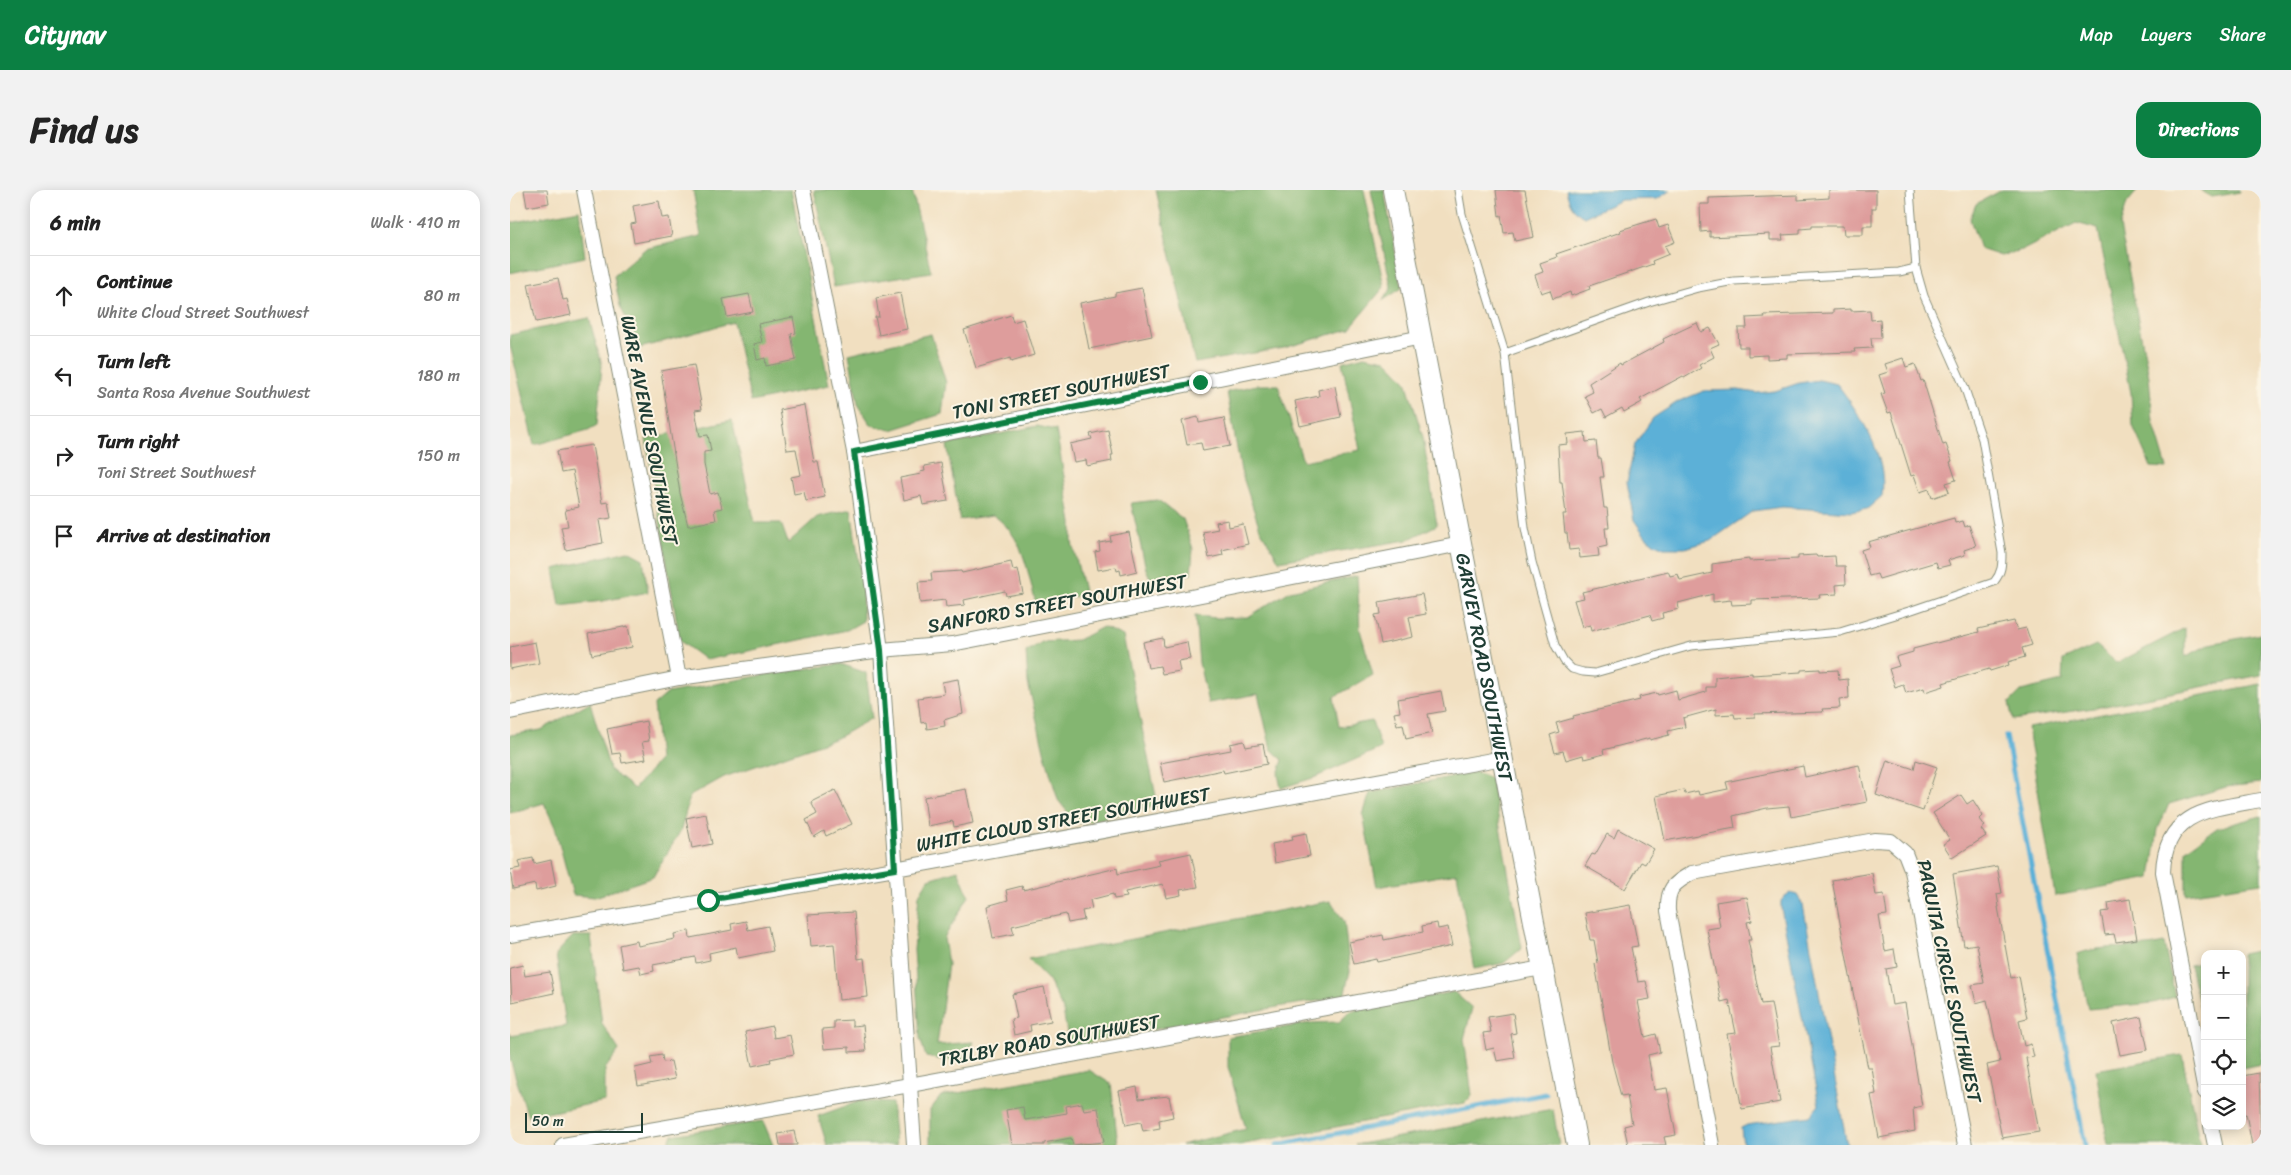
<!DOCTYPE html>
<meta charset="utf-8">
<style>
:root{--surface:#fff;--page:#f2f2f2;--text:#222;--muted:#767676;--line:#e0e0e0;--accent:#0b8043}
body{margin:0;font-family:Sriracha,sans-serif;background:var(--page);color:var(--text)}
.controls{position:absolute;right:15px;bottom:15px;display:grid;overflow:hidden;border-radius:10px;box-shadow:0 2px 12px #0003}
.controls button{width:45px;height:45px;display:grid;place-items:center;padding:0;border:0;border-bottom:1px solid var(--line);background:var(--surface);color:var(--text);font:25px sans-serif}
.scale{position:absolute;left:15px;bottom:12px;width:118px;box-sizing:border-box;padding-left:5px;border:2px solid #1f3d34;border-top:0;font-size:14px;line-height:18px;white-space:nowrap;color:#1f3d34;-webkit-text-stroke:4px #fcf5e5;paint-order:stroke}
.stop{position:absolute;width:15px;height:15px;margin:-11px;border:4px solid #0b8043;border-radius:50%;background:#fff}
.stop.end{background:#0b8043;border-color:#fff;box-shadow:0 1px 5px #0008}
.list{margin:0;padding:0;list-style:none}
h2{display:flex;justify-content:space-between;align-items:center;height:65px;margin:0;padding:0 20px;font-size:21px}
h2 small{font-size:16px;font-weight:400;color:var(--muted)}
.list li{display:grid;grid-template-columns:32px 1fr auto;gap:15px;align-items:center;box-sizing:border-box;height:80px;padding:0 20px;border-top:1px solid var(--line)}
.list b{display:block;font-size:19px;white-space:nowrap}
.list p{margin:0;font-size:16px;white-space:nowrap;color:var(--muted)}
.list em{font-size:16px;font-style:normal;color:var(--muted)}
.icon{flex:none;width:28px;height:28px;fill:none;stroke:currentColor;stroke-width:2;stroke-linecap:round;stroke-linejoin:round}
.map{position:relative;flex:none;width:1751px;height:955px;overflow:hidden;border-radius:15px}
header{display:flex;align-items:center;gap:30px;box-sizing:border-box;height:70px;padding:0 25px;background:var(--accent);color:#fff}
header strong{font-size:24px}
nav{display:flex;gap:28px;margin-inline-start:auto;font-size:18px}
.intro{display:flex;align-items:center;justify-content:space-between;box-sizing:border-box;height:120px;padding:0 30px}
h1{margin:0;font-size:35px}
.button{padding:12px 22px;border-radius:15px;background:var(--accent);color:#fff;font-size:18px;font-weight:700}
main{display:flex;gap:30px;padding:0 30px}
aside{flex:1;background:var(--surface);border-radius:15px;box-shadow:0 2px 12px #0003}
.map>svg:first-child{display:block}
.forest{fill:#84b671;stroke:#527a52}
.water{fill:#5bb0d7;stroke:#3d7686}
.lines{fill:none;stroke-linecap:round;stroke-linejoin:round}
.stream{stroke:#5bb0d7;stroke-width:5}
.building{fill:#de9d9c}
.lane-casing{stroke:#888e7a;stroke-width:9}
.street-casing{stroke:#888e7a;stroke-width:16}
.secondary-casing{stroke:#888e7a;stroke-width:22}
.lane{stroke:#fff;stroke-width:7}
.street{stroke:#fff;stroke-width:14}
.secondary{stroke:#fff;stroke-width:20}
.route{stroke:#0b8043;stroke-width:6}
.labels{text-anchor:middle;stroke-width:4;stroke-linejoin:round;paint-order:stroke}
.street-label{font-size:19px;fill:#1f3d34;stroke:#fcf5e5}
</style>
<header>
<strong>Citynav</strong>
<nav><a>Map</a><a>Layers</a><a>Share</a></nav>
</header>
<div class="intro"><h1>Find us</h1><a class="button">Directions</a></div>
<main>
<aside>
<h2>6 min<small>Walk · 410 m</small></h2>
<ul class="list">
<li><svg class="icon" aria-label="ahead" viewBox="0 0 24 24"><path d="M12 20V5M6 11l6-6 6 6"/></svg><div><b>Continue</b><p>White Cloud Street Southwest</p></div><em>80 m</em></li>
<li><svg class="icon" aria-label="left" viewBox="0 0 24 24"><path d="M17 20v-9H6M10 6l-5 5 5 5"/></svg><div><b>Turn left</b><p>Santa Rosa Avenue Southwest</p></div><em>180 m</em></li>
<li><svg class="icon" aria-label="right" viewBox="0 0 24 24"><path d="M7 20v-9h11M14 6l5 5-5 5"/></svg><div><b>Turn right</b><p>Toni Street Southwest</p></div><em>150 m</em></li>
<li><svg class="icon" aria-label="arrive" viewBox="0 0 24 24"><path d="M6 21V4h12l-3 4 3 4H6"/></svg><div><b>Arrive at destination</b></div></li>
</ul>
</aside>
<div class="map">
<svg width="1751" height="955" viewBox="0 0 1751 955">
<rect width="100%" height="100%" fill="#fcf5e5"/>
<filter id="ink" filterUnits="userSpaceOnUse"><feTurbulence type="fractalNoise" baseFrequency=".02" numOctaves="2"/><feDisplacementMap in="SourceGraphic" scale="10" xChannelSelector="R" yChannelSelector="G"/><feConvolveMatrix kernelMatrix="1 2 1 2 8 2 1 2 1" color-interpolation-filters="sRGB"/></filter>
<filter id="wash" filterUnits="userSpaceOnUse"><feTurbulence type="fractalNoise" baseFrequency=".0096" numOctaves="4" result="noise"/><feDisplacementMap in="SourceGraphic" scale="20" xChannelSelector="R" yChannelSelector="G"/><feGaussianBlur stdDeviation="1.12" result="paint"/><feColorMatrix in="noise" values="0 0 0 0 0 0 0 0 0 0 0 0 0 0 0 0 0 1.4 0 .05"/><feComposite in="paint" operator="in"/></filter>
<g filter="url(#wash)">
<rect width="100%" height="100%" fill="#f1dfc0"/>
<g class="forest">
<polygon points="183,0 281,0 319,195 241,212 223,132 130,158 110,116 104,86 135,59 191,46"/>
<polygon points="304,0 402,0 421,82 324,97"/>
<polygon points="646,0 854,0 874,97 839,139 774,158 685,173"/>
<polygon points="861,0 874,0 892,98 872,111 880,101 881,96"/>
<polygon points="1492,0 1628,0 1617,13 1610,36 1639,187 1643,231 1657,278 1641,277 1623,236 1621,203 1588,39 1566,33 1515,59 1491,66 1470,59 1460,29 1466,14"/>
<polygon points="1690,0 1729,0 1730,2 1702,7"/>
<polygon points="69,20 75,67 0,83 0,33"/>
<polygon points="79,128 92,175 87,235 78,240 24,255 0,155 0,145"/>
<polygon points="421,144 436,193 432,224 381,240 361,235 348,214 339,164"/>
<polygon points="854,166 876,170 896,191 913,247 927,335 897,350 769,371 750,339 731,281 717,202 746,195 768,195 793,271 850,260 832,172"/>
<polygon points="222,230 245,333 271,333 278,353 307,327 341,319 352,392 353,431 337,440 196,470 170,451 136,249"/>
<path d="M 527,236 L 546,240 L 562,333 L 562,352 L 575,405 L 526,414 C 517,380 514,346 483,325 L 450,330 L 437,255 Z"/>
<polygon points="648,310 673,329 683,359 681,384 642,392 636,379 621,313"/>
<polygon points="118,361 133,369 138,402 93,411 50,416 44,379"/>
<polygon points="847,386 850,440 863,485 824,507 829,537 862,531 871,558 806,587 771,598 768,584 773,570 761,559 748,504 698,513 689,473 685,426 708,428 738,427 780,401"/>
<polygon points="593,437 613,446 648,616 567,634 548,610 535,565 518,493 516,462 532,452 568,450"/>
<polygon points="1675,438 1675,467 1700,454 1751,444 1751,485 1590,517 1503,530 1499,513 1511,501 1552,491 1553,470 1586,455 1607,473"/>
<polygon points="331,474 356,483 362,528 327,548 214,587 180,606 171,640 143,687 85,707 63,705 45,637 34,613 0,623 0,545 31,540 80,512 100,580 124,599 149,570 144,515 158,503 259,484"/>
<polygon points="1751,494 1751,593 1716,597 1659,614 1648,639 1641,688 1545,706 1518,538"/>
<polygon points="966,582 981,588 1012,758 994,773 964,779 947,683 867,697 853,625 860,603"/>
<polygon points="1751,626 1751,693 1676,704 1676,660 1707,638"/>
<polygon points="448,680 459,706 434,748 438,774 427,855 464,852 455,870 433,870 416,867 410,848 404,760 409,705 419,689"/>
<polygon points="820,711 834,731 840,781 834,807 773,816 586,850 560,860 553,820 539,791 518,769"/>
<polygon points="63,746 81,746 92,834 109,860 95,879 95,911 18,927 0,869 0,843 1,846 56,836 46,764"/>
<path d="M 1654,753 L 1665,807 L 1643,813 L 1578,819 L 1567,764 C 1596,753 1624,761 1654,753 Z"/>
<polygon points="1751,760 1751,874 1732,878 1732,764"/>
<polygon points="1695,772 1695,840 1680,775"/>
<polygon points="944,802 962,818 954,849 962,905 955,913 729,955 671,955 736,939 718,877 718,847 801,833 829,832 841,821"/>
<polygon points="1672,865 1690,955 1598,955 1586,880"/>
<polygon points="579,880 601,894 608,955 420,955 420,920 431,906"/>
<polygon points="350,911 382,913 386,955 317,955 308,926"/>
<polygon points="1043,919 1049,955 845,955"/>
<polygon points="253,931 263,955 157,955 162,945"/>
</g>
<g class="water">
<path d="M 1056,0 L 1161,0 L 1147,9 L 1111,10 L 1074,27 C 1062,20 1059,13 1056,0 Z"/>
<path d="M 1309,190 L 1327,194 C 1350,224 1378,266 1372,306 L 1357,319 L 1341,322 L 1272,317 L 1243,321 L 1200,351 L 1175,358 L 1154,358 L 1145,354 L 1136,347 L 1124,330 L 1117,292 L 1125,254 L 1143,228 L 1169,211 L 1194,201 L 1228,200 L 1247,203 L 1265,201 L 1289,193 Z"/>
<polygon points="1280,703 1287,705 1293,715 1337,955 1233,955 1231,938 1237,935 1300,926 1309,915 1271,718 1271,711 1275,706"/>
</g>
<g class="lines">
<g class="stream">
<polyline points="1496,546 1575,955"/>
<polyline points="767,955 1036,904"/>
</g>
</g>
<g id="blocks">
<g class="building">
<polygon points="14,0 37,0 39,13 17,17"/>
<polygon points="986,0 1015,0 1024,47 1005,51 1003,42 994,43 991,25 989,26"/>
<polygon points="1319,0 1366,0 1366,18 1362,18 1362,36 1353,36 1353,45 1334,45 1333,36 1302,36 1302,38 1290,39 1290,44 1272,45 1273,50 1260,50 1260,44 1200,47 1200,41 1191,42 1190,14 1199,14 1199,8 1288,5 1288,10 1319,8"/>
<polygon points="149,11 152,28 159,27 162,46 124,53 121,34 126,33 123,16"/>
<polygon points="1146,29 1149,38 1158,35 1165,52 1155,56 1159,64 1142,71 1143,74 1079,96 1080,99 1061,106 1060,102 1043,109 1040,100 1031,103 1025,85 1033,82 1030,73 1047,67 1046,64 1111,42 1110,40"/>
<polygon points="48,88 53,110 57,109 61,125 26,132 18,94"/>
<polygon points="632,98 642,146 579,159 570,113 605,106 605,103"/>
<polygon points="390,103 397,139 369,145 365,127 369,127 366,108"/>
<polygon points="239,104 243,122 217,127 213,109"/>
<polygon points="1341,119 1341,121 1360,120 1361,130 1370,129 1371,148 1361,148 1362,158 1344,159 1345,162 1277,164 1277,168 1257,169 1257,165 1238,166 1238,157 1229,157 1228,138 1237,138 1236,128 1255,127 1254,125 1323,123 1323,120"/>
<polygon points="501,125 503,132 513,129 524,165 501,172 500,168 466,178 454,140"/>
<polygon points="283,127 286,143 281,144 286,170 256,176 255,168 247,170 244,154 252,152 248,134"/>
<polygon points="1187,133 1191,142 1200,138 1209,154 1200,158 1204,167 1189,175 1191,178 1174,188 1173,186 1130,209 1132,212 1114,222 1112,218 1096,227 1092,219 1084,223 1075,206 1083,202 1079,193 1110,173 1111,175 1154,152 1153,149"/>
<polygon points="1393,168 1396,177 1405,174 1411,191 1413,190 1433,255 1436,254 1442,271 1440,272 1446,290 1436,293 1439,302 1422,308 1419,299 1410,302 1404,285 1401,286 1381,222 1378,223 1371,204 1375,203 1369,185 1378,182 1375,174"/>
<polygon points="184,175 192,219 185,220 190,246 198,245 201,261 194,262 194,274 200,304 208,302 212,318 204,320 206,330 178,336 170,303 151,181"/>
<polygon points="825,196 831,227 790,236 785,211 809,206 808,200"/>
<polygon points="294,215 304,272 308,272 315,307 296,311 294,302 284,304 281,287 291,285 286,259 277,260 270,220"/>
<polygon points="688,227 689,233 714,228 720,256 693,261 691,253 677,255 672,231"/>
<polygon points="598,240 603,265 601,265 602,271 577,276 576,270 564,272 560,254 582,249 580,244"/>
<polygon points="1075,242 1076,252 1086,251 1088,268 1091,268 1094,287 1090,287 1094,318 1097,318 1099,338 1095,338 1097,356 1088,358 1089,366 1070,368 1069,359 1059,360 1057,343 1055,343 1053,324 1056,324 1052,292 1050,292 1048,255 1058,254 1057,244"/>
<polygon points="82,255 92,313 98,312 101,328 89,330 93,353 56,360 51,337 58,336 55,320 69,317 62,281 51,283 47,261"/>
<polygon points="431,273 438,311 413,315 411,306 394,310 390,288 411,284 410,282 415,281 414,276"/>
<polygon points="1444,328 1445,333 1453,331 1455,337 1459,335 1466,356 1454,360 1455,365 1438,370 1440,375 1428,378 1426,372 1369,389 1367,384 1359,386 1351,360 1360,357 1358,352"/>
<polygon points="718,330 719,337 733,334 738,354 712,360 713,365 699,368 693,342 708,339 706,332"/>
<polygon points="619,342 627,381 611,385 610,380 607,381 606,377 588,380 585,362 590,361 589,353 601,351 600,346"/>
<polygon points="1306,365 1307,367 1325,366 1326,376 1335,376 1336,394 1326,395 1327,404 1309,405 1310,408 1242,410 1242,414 1222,415 1221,410 1203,412 1203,404 1168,413 1169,419 1152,423 1153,428 1142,431 1140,425 1081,441 1080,435 1072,437 1064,410 1074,408 1072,402 1158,381 1160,386 1168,384 1170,390 1202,383 1202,374 1239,369 1239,371 1288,369 1288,366"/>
<polygon points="501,372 503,380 508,379 513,403 496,406 495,401 454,410 455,415 436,417 435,410 410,413 408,392 422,391 421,383 451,381 452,383"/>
<polygon points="912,404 916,424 899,427 903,447 871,454 865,425 871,424 869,412"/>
<polygon points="1504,431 1507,440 1516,438 1522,455 1512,458 1515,467 1498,472 1499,475 1480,481 1479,479 1433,493 1434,496 1415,502 1414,498 1396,503 1393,494 1385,497 1379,479 1389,476 1386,467 1403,462 1403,459 1469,442 1468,439"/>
<polygon points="118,436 122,457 82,465 78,444"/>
<polygon points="653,448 654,457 677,452 680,469 668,471 670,481 652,484 650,476 638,478 633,452"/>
<polygon points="25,452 29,473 0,479 0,457"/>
<polygon points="1310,479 1310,481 1328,480 1329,490 1338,489 1339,508 1329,509 1330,518 1312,519 1313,522 1245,524 1245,527 1225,528 1224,524 1206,525 1206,519 1173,528 1175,537 1158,541 1159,545 1140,550 1140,548 1093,560 1094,564 1074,569 1073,565 1056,570 1053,561 1045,563 1040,545 1049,542 1046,533 1064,528 1063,526 1130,510 1129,507 1147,503 1148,505 1166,500 1168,510 1196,502 1196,497 1205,497 1205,487 1242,483 1242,485 1291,482 1291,480"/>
<polygon points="448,489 453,524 434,530 435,536 417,539 416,532 411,533 408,508 434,504 432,492"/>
<polygon points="931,501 935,521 918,524 922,543 896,549 893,534 887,535 884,523 890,522 888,509"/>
<polygon points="136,531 139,551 132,552 136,569 112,573 110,563 102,564 97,539"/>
<polygon points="734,551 736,557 753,554 757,574 714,583 713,580 654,592 650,573 721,560 720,554"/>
<polygon points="1377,570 1404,579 1406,570 1427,577 1413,621 1366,605"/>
<polygon points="1349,575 1357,612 1281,627 1279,616 1257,618 1223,626 1225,638 1155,651 1146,606 1174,600 1175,604 1188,601 1189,605 1218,599 1216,592 1293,576 1295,587"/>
<polygon points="456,599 463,633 444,637 443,631 418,636 414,607"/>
<polygon points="325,600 342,634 316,646 314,641 304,647 296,630 307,624 301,612"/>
<polygon points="1451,605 1457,614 1463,610 1473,626 1470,629 1475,636 1471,639 1476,646 1442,668 1433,654 1440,650 1423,623"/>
<polygon points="196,624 202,654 182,658 176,628"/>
<polygon points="1108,639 1144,659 1135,674 1131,672 1115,699 1075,676 1082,664 1085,665 1097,644 1104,648"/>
<polygon points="796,643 800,666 765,673 762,654 783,650 782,646"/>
<polygon points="681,663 688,697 670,700 671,705 656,708 653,694 615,702 617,707 604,709 603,704 580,710 582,719 572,721 574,730 558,733 556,724 519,732 502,736 504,744 483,748 477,716 498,710 496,700 512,696 513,700 607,678 608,684 650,675 648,670"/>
<polygon points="23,668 24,674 41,670 46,696 26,701 25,694 3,699 0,680 10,678 8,671"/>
<polygon points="1487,676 1492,703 1487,704 1489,717 1488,717 1501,788 1509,786 1517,828 1509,830 1514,856 1521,854 1524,867 1516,868 1529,942 1492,948 1477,875 1490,872 1477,810 1466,813 1462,795 1474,793 1467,754 1454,756 1443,684"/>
<polygon points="1362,683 1366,705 1374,704 1377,725 1369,726 1375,761 1384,759 1387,777 1376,779 1382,815 1395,813 1412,916 1403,918 1405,941 1369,948 1361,905 1366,904 1362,878 1358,878 1350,839 1322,690"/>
<polygon points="1237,707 1242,731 1237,732 1241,750 1238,750 1251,814 1261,813 1269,856 1260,857 1270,912 1232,919 1217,844 1226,843 1219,810 1211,812 1197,739 1210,737 1206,712"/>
<polygon points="1620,709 1627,749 1606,752 1604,744 1595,745 1591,722 1599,721 1598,713"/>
<polygon points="1120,715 1128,756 1121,757 1128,792 1136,791 1140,809 1128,811 1135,847 1146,844 1150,862 1138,865 1144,900 1157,898 1166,945 1154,947 1156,955 1118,955 1114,936 1122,934 1117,905 1111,906 1102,872 1085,774 1088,773 1084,750 1080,750 1075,723"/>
<polygon points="344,722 348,769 354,768 358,807 329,810 324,754 301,756 298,725"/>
<polygon points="236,731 238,740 258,736 263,761 228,768 226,757 199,763 200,770 186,773 185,767 169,770 143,775 144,781 131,784 129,776 113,779 109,755 127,751 128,756 165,749 164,744 179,741 180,748 222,740 221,734"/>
<polygon points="927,733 928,739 938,737 942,756 867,772 866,769 844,774 839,752 873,745 874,750 913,742 912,736"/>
<polygon points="13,775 15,786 40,782 44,803 2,812 0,778"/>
<polygon points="534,797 541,831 520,835 521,841 504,845 501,829 507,828 502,804"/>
<polygon points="1003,823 1006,843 1001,844 1005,868 987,871 984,858 976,860 973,843 981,842 978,827"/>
<polygon points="1631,827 1638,860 1610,865 1603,833"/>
<polygon points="342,830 342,836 353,835 356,861 339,862 339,857 314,859 312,839 324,838 324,831"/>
<polygon points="262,836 264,848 280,845 284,864 260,869 261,872 242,876 235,842"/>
<polygon points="152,865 153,872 161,871 165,889 128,896 125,878 142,874 140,867"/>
<polygon points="1749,883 1751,955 1742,955 1736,924 1732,925 1732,886"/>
<polygon points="627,897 629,909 659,906 663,927 649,930 650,938 633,941 631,932 616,935 609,901"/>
<polygon points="572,913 574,920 588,918 594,952 563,955 561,948 534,953 534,955 502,955 496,920 513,917 515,930 557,923 556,916"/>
<polygon points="284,941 287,955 270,955 268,944"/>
</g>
</g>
</g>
<g filter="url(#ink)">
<use href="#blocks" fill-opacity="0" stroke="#888e7a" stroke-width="1"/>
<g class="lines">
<defs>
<g id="lane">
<path d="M 948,0 L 952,24 L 995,163 L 1015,338 L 1022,372 L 1045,455 L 1054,471 L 1062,479 L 1073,482 L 1085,483 L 1181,456 L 1330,442 L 1402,420 L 1484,392 C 1492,382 1492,375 1492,363 L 1472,249 L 1454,196 L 1414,106 L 1406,78 L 1400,0"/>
<polyline points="995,163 1139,112 1188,98 1224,91 1389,82 1406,78"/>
</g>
<g id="street">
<polyline points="74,0 169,488"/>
<polyline points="293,0 344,262 371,460 404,955"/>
<polyline points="344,262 912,147"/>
<polyline points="0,522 169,488 371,460 442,454 951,354"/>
<polyline points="0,745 385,679 993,568"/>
<path d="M 1695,902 L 1653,682 C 1655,620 1702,619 1751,610"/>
<polyline points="1701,936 1705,955"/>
<polyline points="53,955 400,895 1032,778"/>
<path d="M 1202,955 L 1158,721 C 1157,698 1163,694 1182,683 L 1365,650 L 1381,651 L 1395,663 L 1402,681 L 1455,955"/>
</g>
<g id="secondary">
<path id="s1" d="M 883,0 L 1067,955"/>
</g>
</defs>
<use href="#lane" class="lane-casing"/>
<use href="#street" class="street-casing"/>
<use href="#secondary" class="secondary-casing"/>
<use href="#lane" class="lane"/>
<use href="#street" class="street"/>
<use href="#secondary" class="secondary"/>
</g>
</g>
<g class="lines" filter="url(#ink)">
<polyline class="route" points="198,710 385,679 371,460 344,262 690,192"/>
</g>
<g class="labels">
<g class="street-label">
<text transform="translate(551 201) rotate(-11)" y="7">TONI STREET SOUTHWEST</text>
<text transform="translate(140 240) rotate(79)" y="7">WARE AVENUE SOUTHWEST</text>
<text transform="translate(547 413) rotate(-10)" y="7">SANFORD STREET SOUTHWEST</text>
<text dy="7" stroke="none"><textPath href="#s1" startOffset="486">GARVEY ROAD SOUTHWEST</textPath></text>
<text transform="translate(553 629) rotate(-10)" y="7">WHITE CLOUD STREET SOUTHWEST</text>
<text transform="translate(1440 791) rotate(78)" y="7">PAQUITA CIRCLE SOUTHWEST</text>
<text transform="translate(539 850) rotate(-10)" y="7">TRILBY ROAD SOUTHWEST</text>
</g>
</g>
</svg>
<div class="controls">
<button>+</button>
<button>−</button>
<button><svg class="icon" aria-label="locate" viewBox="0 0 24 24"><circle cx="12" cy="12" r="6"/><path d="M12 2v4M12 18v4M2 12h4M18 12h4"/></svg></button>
<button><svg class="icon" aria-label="layers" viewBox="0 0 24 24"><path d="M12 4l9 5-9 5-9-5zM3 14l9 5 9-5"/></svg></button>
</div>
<div class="scale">50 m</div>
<div class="stop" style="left:198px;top:710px"></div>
<div class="stop end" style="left:690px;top:192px"></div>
</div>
</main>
